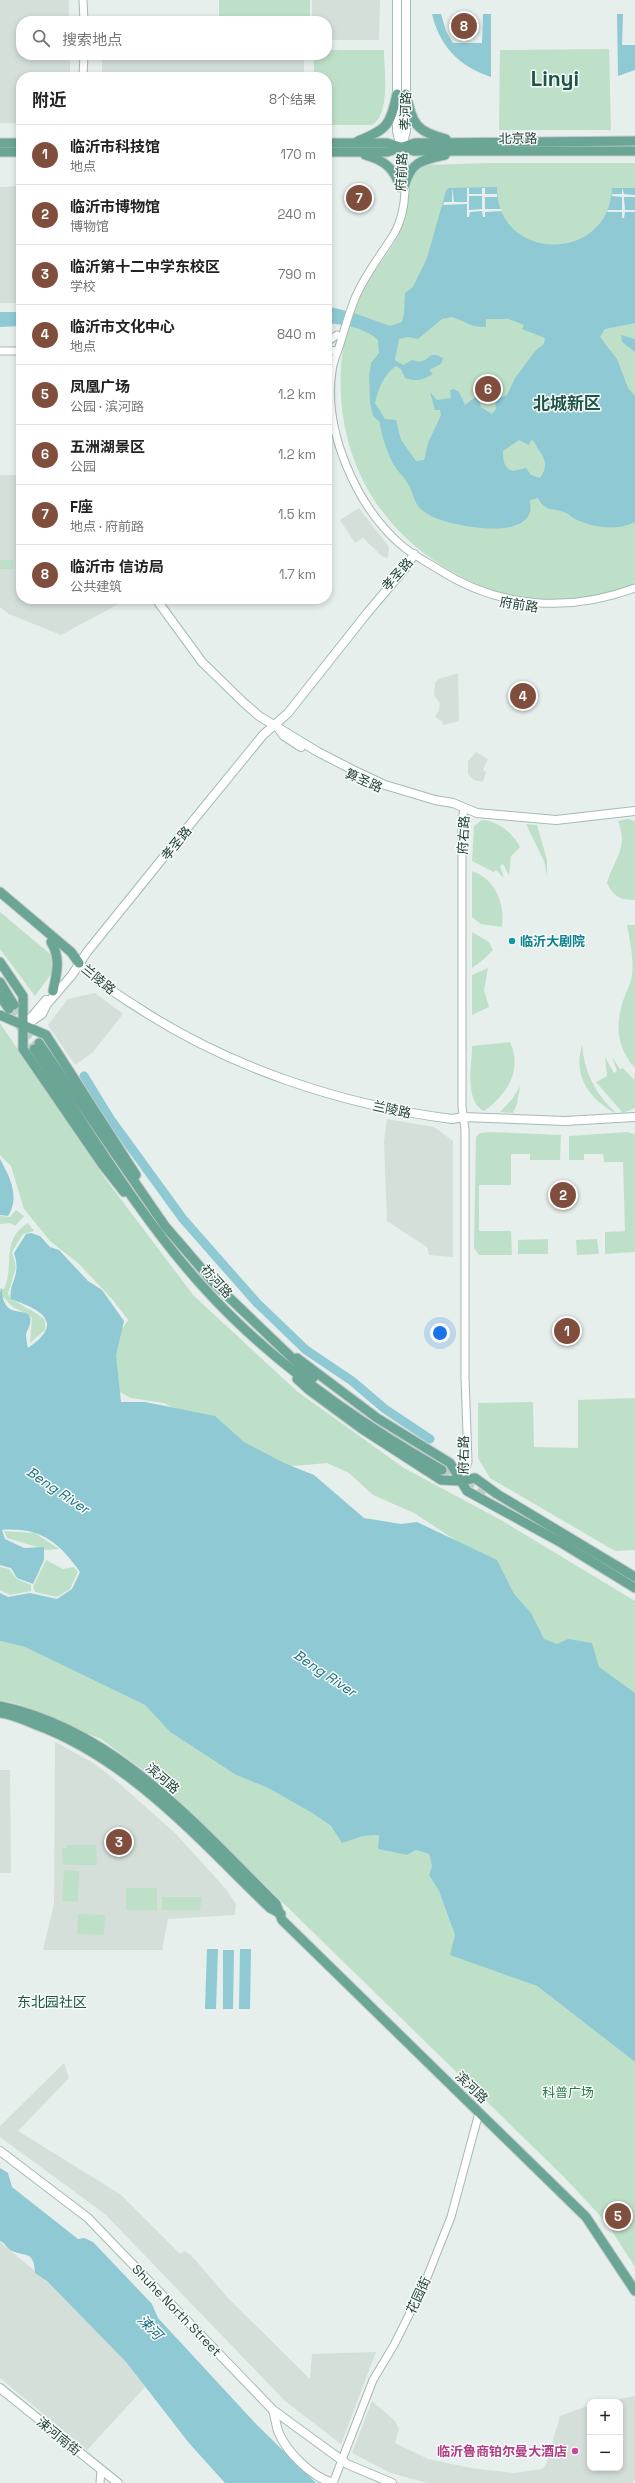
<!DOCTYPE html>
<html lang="zh">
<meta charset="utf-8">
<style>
:root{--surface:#fff;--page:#f6f6f6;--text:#222;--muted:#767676;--line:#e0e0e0;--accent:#804e3d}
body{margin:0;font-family:"Space Grotesk","Noto Sans SC",sans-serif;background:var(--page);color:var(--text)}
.controls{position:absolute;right:12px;bottom:12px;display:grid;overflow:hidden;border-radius:8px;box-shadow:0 2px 6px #0003}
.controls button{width:36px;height:36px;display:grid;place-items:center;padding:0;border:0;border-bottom:1px solid var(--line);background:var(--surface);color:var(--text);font:20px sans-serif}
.you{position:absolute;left:440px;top:1333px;width:14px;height:14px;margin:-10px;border:3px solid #fff;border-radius:50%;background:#1a73e8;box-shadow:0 0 0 6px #1a73e833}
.badge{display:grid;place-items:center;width:26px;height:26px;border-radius:50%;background:var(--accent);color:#fff;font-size:13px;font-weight:700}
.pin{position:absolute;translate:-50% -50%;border:2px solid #fff;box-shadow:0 1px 4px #0006}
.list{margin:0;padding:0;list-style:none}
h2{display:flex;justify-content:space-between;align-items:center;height:52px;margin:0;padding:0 16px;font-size:17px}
h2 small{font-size:13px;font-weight:400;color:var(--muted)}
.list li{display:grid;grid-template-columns:26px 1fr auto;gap:12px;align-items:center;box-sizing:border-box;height:60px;padding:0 16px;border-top:1px solid var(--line)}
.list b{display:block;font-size:15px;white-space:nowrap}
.list p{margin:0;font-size:13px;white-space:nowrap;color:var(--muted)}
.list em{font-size:13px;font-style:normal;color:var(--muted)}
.icon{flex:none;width:22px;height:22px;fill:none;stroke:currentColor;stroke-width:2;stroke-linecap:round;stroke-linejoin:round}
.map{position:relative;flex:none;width:635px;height:2483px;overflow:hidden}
.search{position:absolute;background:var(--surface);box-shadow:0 2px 6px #0003;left:16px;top:16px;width:316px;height:44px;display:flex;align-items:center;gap:10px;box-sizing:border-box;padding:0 14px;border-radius:16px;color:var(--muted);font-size:15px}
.panel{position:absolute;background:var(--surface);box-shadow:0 2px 6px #0003;left:16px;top:72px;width:316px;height:532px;border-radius:16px}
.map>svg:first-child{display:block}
.built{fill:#d4dfda}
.green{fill:#bfe0c8}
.water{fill:#8ec9d4;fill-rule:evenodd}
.pier{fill:#e6efeb;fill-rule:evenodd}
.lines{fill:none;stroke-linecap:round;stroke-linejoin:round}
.river{stroke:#8ec9d4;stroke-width:9}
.primary-tunnel{stroke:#bfccc8;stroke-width:9;stroke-dasharray:9 4.5;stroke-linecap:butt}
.tertiary-casing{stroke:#a8b8b2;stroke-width:9}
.secondary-casing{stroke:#a4bbb3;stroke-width:10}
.primary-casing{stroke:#c2cac8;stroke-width:11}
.tertiary{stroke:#fff;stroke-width:7}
.secondary{stroke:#fff;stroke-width:8}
.primary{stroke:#6aa596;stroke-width:9}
.culture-dot{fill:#0f9aa8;stroke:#f7fbf9;stroke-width:1.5}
.hotel-dot{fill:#d1479c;stroke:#f7fbf9;stroke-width:1.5}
.labels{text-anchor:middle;stroke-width:3;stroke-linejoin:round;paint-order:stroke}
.street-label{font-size:13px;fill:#24423a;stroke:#f7fbf9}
.culture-label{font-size:13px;font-weight:bold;fill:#0d838f;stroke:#f7fbf9;text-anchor:start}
.park-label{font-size:13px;fill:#2d7a4b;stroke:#f7fbf9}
.hotel-label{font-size:13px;font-weight:bold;fill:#b23c85;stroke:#f7fbf9;text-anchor:end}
.water-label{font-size:14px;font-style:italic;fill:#1c6f80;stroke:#f7fbf9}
.neighbourhood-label{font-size:14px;fill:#1f5548;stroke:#f7fbf9}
.district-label{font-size:17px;font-weight:bold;fill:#1f5548;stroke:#f7fbf9}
.town-label{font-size:21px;font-weight:bold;fill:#1f5548;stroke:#f7fbf9}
</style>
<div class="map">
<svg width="635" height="2483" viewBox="0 0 635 2483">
<rect width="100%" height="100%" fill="#e6efeb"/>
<g class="built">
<polygon points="0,0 69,0 69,21 21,21 21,55 70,55 70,77 21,77 21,123 0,123"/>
<polygon points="312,0 380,0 379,40 327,40 327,21 312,21"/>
<rect x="102" y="55" width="202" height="22"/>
<polygon points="21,186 21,303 0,303 0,187"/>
<polygon points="0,475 21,475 21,599 128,599 61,635 9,614 0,607"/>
<polygon points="359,508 389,547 388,558 383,557 363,538 355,543 340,520"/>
<polygon points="458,673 459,721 443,725 443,722 435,717 439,710 440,703 434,695 435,683 439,679"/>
<polygon points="476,752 488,759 483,770 486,772 483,782 474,780 468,774 468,761"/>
<polygon points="95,993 123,1014 93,1052 75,1065 48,1025 68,999"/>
<polygon points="387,1119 434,1127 453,1141 453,1257 429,1255 427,1247 387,1221 384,1141"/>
<polygon points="55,1742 92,1762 114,1779 175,1833 225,1888 236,1904 235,1915 168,1919 162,1950 43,1950 54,1904"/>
<polygon points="0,1770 10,1770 11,1873 0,1873"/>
<polygon points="64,2063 69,2078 18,2131 120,2194 180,2254 184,2251 191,2255 227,2297 310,2379 312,2354 376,2352 341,2444 285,2401 105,2214 0,2137 0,2126"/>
<polygon points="0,2242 47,2281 126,2362 145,2387 87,2450 0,2378"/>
<polygon points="635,2396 635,2479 633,2483 427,2483 391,2473 352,2453 372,2401 395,2421 399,2429 395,2443 428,2459 471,2468 514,2473 542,2469 546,2465 560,2416 590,2405 590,2468 620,2468 620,2402 604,2402"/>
</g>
<g class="green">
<rect x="219" y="0" width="91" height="21"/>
<polygon points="609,49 611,130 499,130 500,50"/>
<path d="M 327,50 L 384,50 C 384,70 391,114 372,125 L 327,125 L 327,77 L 314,77 L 314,57 L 327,55 Z"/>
<path d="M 492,163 L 635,163 L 635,584 C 602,596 570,603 534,601 C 509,599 484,588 462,577 C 369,530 326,438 345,336 C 347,323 358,293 365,283 C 376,269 388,254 397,238 C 411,214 401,182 423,165 Z"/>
<rect x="0" y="560" width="13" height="9"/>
<rect x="45" y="599" width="34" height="5"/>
<path d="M 628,819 L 635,821 L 635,900 C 620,900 613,896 607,883 C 614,858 629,849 618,821 Z"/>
<path d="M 482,820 C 498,821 513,833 520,847 L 511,856 L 509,875 L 503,864 L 500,866 L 504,878 L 496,870 L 494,872 L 472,861 L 474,826 Z"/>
<polygon points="526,824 537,825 547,860 547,876 544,861"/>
<path d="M 472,871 C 496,879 505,905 502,927 L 481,924 L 472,917 Z"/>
<polygon points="0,912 55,958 55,969 35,996 0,949"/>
<path d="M 627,925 L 635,925 L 635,1068 C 617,1048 615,1026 623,1001 C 626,992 631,984 632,975 C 634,958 630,942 627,925 Z"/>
<polygon points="472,932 489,942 493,950 483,960 472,968"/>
<polygon points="488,968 484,990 489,1007 472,1015 472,975"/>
<polygon points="0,1023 107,1181 194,1296 298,1392 404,1468 501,1520 635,1601 635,1704 547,1647 487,1561 414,1513 373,1495 349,1473 327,1463 283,1467 164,1403 131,1398 114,1389 114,1341 128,1320 113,1300 78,1263 50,1241 24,1209 11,1166 0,1155"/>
<path d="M 510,1042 C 523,1070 507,1095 484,1111 C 464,1101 472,1065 472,1046 Z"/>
<path d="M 582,1045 C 585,1074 595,1093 616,1113 C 611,1112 607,1108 603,1105 C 583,1090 575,1070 582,1045 Z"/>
<polygon points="605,1057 614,1073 617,1071 612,1057 620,1069 623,1068 634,1080 635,1069 635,1108 623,1113 596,1082 607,1076"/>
<polygon points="520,1086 517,1104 513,1113 500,1112 513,1098"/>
<polygon points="490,1132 561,1135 560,1160 530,1160 530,1154 511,1154 511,1185 479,1185 479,1231 511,1231 512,1255 479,1255 474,1248 476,1137 480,1133"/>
<polygon points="627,1132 635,1134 635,1252 605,1254 605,1232 625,1231 623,1162 604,1162 603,1154 584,1154 584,1160 569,1160 569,1136"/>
<polygon points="16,1210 24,1216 15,1226 10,1223 0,1224 0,1216 10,1217"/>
<path d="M 28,1223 L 34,1231 L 23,1234 L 12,1252 L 16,1267 L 8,1294 C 18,1306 33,1309 45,1320 L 45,1330 L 30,1343 L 32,1318 C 25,1311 18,1311 12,1306 C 7,1302 6,1298 0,1295 L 0,1288 L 4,1289 C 15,1265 0,1240 28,1223 Z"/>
<polygon points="548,1239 548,1254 518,1254 518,1240"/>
<polygon points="597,1239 599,1254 577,1255 576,1240"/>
<polygon points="635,1398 635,1550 615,1551 490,1478 478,1458 478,1403 533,1402 534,1447 578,1448 578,1400"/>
<polygon points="4,1531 35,1533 59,1549 47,1550 7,1538"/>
<polygon points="46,1560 63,1569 74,1567 78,1572 70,1589 57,1597 35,1592 33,1587"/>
<polygon points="0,1567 9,1569 17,1579 31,1585 31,1591 10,1595 0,1590"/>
<polygon points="0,1641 25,1647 145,1705 170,1732 236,1775 268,1788 312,1813 331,1826 342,1842 363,1836 379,1835 378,1849 407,1855 416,1850 429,1854 432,1866 429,1875 439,1891 455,1935 451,1955 537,1986 635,2062 635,2267 606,2222 564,2177 157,1780 101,1739 18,1704 0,1700"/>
<polygon points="67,1845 96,1845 97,1865 63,1865 62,1848 67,1848"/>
<polygon points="64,1870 79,1871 78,1902 62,1901"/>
<rect x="126" y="1888" width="31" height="22"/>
<polygon points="162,1897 202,1897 200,1910 162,1910"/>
<polygon points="78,1914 105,1915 104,1935 77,1934"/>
</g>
<g class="water">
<path d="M 441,14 L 446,31 L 453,43 L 482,43 L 483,14 L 491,14 L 491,77 C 459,66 440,47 432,14 Z"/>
<polygon points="617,14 623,14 622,45 635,45 635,70 618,76"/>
<path d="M 497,187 C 496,262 609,265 612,188 L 635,188 L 635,323 L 605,329 L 600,337 L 617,359 L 628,388 L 635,396 L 635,522 C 617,531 596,528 577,520 C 572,518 569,514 564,512 C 552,508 544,511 538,498 L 530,500 C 530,503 531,509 530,512 C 521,541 449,525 431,516 C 412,507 416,496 407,482 C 403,476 398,472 394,465 C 389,457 380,432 380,422 L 373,416 L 370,403 L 369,376 L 371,363 L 379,353 L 378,340 C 364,327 345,325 327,323 L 327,306 L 354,313 L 390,326 L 402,322 L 404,313 L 405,293 L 413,287 L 427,258 L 446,191 L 448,188 ZM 452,317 C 466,321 470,328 486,327 L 486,319 L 509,319 L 524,325 L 522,329 L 545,338 L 544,344 L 536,350 L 515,378 L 507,395 L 495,400 L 496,409 L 492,414 L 481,407 L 477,396 L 465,405 L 459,392 L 454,389 L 450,390 L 451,398 L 437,400 L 430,392 L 435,410 L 440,410 L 441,415 L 428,443 L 424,460 L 416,461 L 401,440 L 396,420 L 385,419 L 375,403 C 378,389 384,374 396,366 L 401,369 L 405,378 C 416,382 423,380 433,374 L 429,370 L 441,364 L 443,358 L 437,355 L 431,355 C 425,361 421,363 412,360 L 403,365 L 395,360 L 399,339 L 408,337 L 418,339 L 442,319 ZM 519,440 L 529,445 L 531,440 C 536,442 536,446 538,449 C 546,459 548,467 540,478 L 531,475 L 526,468 L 513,471 C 503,468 503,459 503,451 Z"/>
<polygon points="0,312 21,312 21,326 0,327"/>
<polygon points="621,335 635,339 635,352 622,342"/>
<path d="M 0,1159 C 10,1177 20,1198 8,1216 L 0,1215 Z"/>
<path d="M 31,1233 L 40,1236 L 50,1247 L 59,1250 L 88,1281 L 102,1290 L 124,1321 L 116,1355 L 121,1402 L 145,1402 L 215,1416 L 244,1442 L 284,1463 L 314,1475 L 364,1518 L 401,1524 L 417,1522 L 497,1560 L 514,1594 L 531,1613 L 544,1639 L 557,1644 L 568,1639 L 592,1643 L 599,1667 L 635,1693 L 635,2062 L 537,1986 L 450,1955 L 455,1935 L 439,1891 L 429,1875 L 432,1866 L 429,1854 L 416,1850 L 407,1855 L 378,1849 L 379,1835 L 363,1836 L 342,1843 L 331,1826 L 312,1813 L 268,1788 L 236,1775 L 170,1732 L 145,1705 L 25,1647 L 0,1641 L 0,1593 L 8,1597 L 30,1593 L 57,1599 L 72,1589 L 80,1572 C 59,1542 40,1527 2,1530 L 5,1539 L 24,1548 L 44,1547 L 44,1560 L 33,1584 L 17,1578 L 11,1568 L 0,1565 L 0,1293 L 2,1288 C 2,1321 26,1306 30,1317 C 32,1323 27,1330 26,1335 C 26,1339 27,1344 28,1348 C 65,1323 42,1310 11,1299 C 8,1282 22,1277 14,1253 L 26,1234 Z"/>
<polygon points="207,1949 218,1949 216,2009 205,2009"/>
<polygon points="240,1949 251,1949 250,2009 239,2009"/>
<polygon points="223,1950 234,1950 233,2009 223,2009"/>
<path d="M 0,2168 L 8,2173 L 12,2187 L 78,2239 L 84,2238 L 93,2242 L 152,2304 L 158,2318 L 257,2425 L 316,2483 L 225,2483 L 189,2443 L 126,2362 L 47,2281 L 35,2273 C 34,2251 27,2257 12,2251 C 7,2249 5,2242 0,2241 Z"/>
</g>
<g class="pier">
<path d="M 452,188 L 454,202 L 467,202 L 467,188 L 469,188 L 469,194 L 482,194 L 482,188 L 485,188 L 485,194 L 497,194 L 497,197 L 485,197 L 485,209 L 501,209 L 502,211 L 485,212 L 485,217 L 483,217 L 482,211 L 470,212 L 469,217 L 467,217 L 467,204 L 443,205 L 444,202 L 452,202 ZM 469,196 L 482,196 L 482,209 L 469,210 Z"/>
<polygon points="622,188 624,194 635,195 635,197 624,197 625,210 635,210 635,212 625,212 624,218 622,218 622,212 607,212 608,210 622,210 622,197 612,196 612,194 622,194"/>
</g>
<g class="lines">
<polyline class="river" points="84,1076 111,1120 183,1219 257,1303 306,1350 352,1381 385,1409 430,1439"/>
<g class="primary-tunnel">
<polyline points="14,1005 39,1043"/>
<polyline points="9,1009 34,1049"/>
<polyline points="442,1470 485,1496"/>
</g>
<defs>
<g id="tertiary">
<polyline points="83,0 84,21"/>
<polyline points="83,77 84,55"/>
<path d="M 401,147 C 407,174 408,210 394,234 C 381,255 366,273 356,296 C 349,312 345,328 340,344 C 337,354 333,361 332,371 C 323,430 356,505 400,544 C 411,554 425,561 438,569 C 498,608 568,613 635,588"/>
<polyline points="400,182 400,153"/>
<polyline points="327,342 337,335"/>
<polyline points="327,350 337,351"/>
<polyline points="0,351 21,351"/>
<polyline points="461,1481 468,1462 465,1377 465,1130 462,1106 462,820 464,809"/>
<polyline points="100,2483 101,2471"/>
<polyline points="333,2483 373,2380 394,2345 424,2285 451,2217 479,2113"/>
</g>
<g id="secondary">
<polyline points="397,0 397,131 401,147"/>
<polyline points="402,146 406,131 406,0"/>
<polyline points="156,599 202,662 243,702 259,716 318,752 353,770 385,785 435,800 453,803 477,813 556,820 635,811"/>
<polyline points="278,728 284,736 301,747"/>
<path d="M 79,963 C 96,981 117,994 137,1007 C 230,1068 342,1105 452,1119 L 463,1117 L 565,1121 L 635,1117"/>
<polyline points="29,1020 46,1000"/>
<polyline points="23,1027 42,1014 47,1004 72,975 87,952 179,838 263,735 288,713 368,612 407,566 414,554"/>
<polyline points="0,2151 88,2218 273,2410 347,2464 392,2483"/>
<polyline points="0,2388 118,2483"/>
<path d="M 273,2410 C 275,2417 276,2424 278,2431 C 286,2452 312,2477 333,2483"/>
</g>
<g id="primary">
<path d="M 406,94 C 413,124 415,131 446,139"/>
<path d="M 358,141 C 388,129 390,125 397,94"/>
<polyline points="0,143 21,143"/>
<polyline points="327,143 387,143 414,151 635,151"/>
<polyline points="0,152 21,152"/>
<polyline points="327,152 387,152 415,143 635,141"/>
<path d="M 365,155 C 384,160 394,168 400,187"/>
<path d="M 404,187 C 411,162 421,160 445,155"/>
<polyline points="0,892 71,952 79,963"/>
<path d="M 51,942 C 61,958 57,972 53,991"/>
<polyline points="0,962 23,996 23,1049 102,1164 124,1192"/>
<polyline points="0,982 14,1005"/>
<polyline points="0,996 9,1009"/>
<polyline points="0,1015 46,1035 136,1175"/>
<polyline points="39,1043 165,1226 214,1283 313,1378"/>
<path d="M 34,1049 C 89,1130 139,1217 205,1289 C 271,1362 356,1421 442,1470"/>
<polyline points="297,1358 377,1418 450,1463 467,1491 560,1542 635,1588"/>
<polyline points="297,1379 309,1390 362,1429 441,1480 461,1481 475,1478 497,1494 635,1577"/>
<path d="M 0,1706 C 116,1730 196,1825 276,1904 L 282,1920 L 586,2217 L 635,2291"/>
<path d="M 0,1713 C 12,1714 23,1720 34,1724 C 130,1759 198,1839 270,1908 L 281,1914"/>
</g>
</defs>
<use href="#tertiary" class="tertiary-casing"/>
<use href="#secondary" class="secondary-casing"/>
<use href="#primary" class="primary-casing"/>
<use href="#tertiary" class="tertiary"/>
<use href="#secondary" class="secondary"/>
<use href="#primary" class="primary"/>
</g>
<circle class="culture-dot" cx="512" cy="941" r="4"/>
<circle class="hotel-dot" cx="575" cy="2451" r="4"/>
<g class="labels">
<g class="street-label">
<text transform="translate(405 111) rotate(-88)" y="5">孝河路</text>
<text transform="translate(518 138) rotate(-1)" y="5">北京路</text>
<text transform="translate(401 172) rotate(-87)" y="5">府前路</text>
<text transform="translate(397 574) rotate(-48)" y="5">孝圣路</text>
<text transform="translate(519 604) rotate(9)" y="5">府前路</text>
<text transform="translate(364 780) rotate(24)" y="5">算圣路</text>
<text transform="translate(463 835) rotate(-87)" y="5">府右路</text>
<text transform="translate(176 843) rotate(-51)" y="5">孝圣路</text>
<text transform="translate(99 979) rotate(39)" y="5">兰陵路</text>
<text transform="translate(392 1109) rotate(12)" y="5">兰陵路</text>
<text transform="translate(217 1281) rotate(48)" y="5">祊河路</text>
<text transform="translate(463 1455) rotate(-89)" y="5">府右路</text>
<text transform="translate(163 1778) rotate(41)" y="5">滨河路</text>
<text transform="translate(472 2087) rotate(44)" y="5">滨河路</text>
<text transform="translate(418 2295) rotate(-65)" y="5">花园街</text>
<text transform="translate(177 2310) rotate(46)" y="5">Shuhe North Street</text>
<text transform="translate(59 2436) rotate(39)" y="5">涑河南街</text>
</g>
<g class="culture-label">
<text x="520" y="946">临沂大剧院</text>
</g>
<g class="park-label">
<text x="568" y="2097">科普广场</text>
</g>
<g class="hotel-label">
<text x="567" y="2456">临沂鲁商铂尔曼大酒店</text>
</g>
<g class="water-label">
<text transform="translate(58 1490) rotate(34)" y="5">Beng River</text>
<text transform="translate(325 1673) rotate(34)" y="5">Beng River</text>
<text transform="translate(150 2327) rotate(46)" y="5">涑河</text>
</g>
<g class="neighbourhood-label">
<text x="52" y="2007">东北园社区</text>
</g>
<g class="district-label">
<text x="567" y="409">北城新区</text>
</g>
<g class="town-label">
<text x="555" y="86">Linyi</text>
</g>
</g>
</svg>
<div class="controls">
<button>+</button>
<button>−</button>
</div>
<div class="you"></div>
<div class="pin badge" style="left:567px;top:1331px">1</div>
<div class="pin badge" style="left:563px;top:1195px">2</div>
<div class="pin badge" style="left:119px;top:1842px">3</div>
<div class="pin badge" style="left:523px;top:696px">4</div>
<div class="pin badge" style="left:618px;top:2216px">5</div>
<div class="pin badge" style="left:488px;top:389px">6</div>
<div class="pin badge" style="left:359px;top:198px">7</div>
<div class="pin badge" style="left:464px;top:26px">8</div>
<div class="search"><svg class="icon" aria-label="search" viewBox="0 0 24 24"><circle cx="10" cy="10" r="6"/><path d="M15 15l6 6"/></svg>搜索地点</div>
<section class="panel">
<h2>附近<small>8个结果</small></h2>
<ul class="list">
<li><span class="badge">1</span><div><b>临沂市科技馆</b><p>地点</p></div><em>170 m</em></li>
<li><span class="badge">2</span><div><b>临沂市博物馆</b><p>博物馆</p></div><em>240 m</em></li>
<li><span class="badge">3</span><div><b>临沂第十二中学东校区</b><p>学校</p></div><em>790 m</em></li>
<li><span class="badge">4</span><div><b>临沂市文化中心</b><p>地点</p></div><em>840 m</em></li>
<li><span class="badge">5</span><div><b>凤凰广场</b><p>公园 · 滨河路</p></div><em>1.2 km</em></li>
<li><span class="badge">6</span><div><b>五洲湖景区</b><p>公园</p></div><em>1.2 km</em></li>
<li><span class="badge">7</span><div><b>F座</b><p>地点 · 府前路</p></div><em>1.5 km</em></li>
<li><span class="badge">8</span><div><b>临沂市 信访局</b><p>公共建筑</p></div><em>1.7 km</em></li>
</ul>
</section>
</div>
